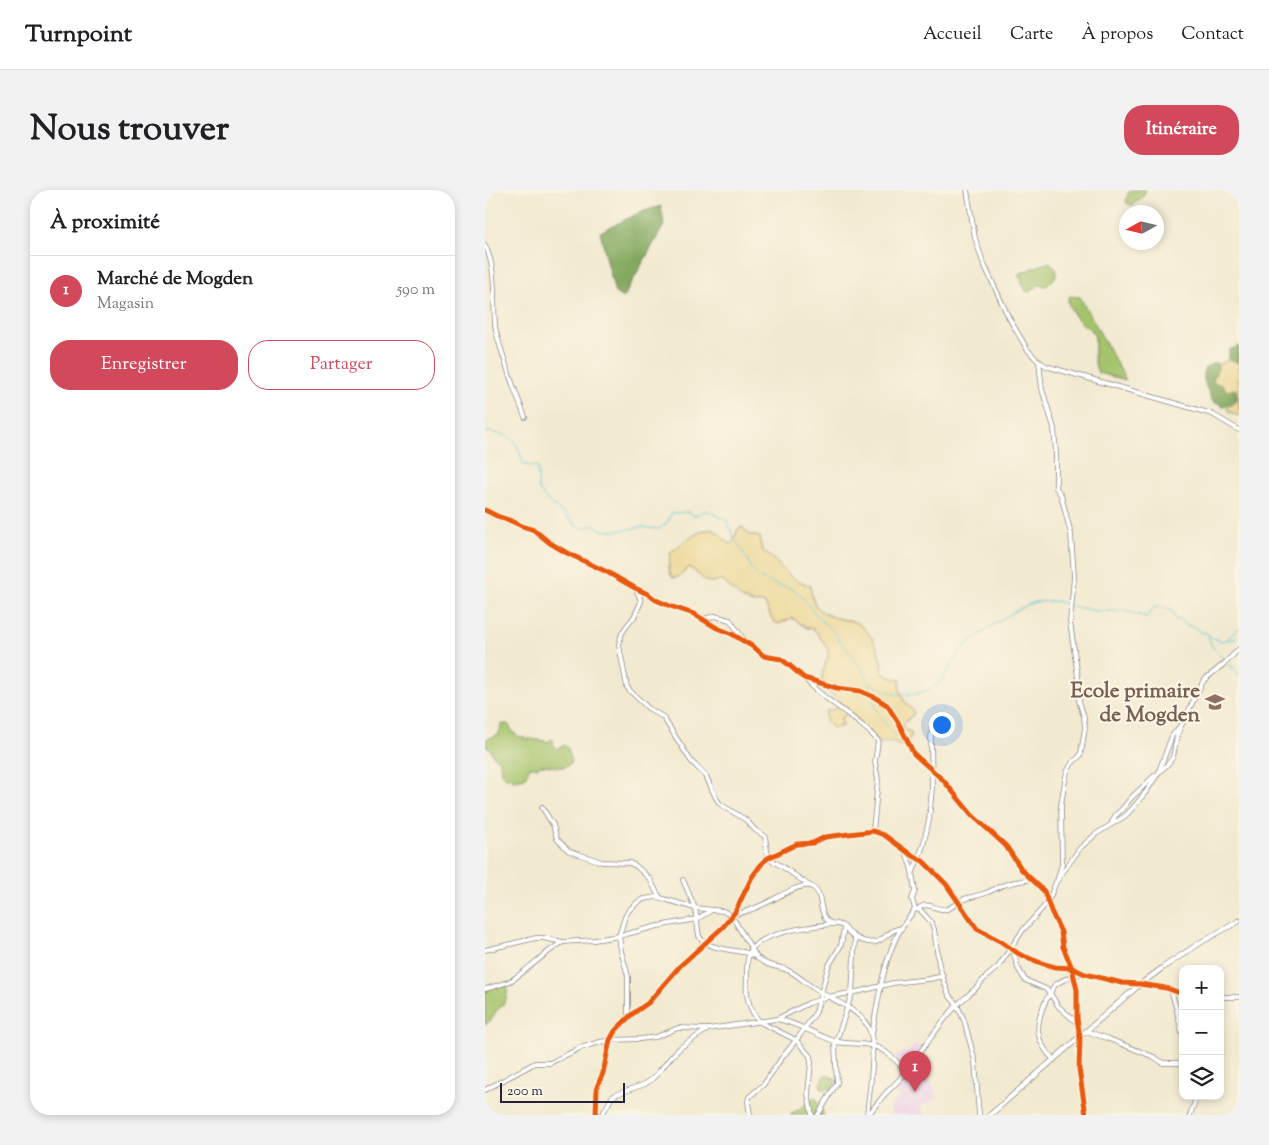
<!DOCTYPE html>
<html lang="fr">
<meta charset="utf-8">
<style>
:root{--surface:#fff;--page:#f2f2f2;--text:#202124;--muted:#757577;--line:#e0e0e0;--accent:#d1495b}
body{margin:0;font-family:"Sorts Mill Goudy",serif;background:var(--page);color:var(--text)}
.controls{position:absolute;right:15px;bottom:15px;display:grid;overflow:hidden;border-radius:10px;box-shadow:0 2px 8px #0003}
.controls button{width:45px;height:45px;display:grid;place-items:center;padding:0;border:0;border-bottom:1px solid var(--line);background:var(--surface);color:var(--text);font:25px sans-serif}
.compass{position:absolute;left:634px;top:15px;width:45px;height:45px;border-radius:50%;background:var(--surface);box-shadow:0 2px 8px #0003;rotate:262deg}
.scale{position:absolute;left:15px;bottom:12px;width:125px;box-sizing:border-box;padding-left:5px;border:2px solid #22223b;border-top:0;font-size:14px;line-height:18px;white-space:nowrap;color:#22223b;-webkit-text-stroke:4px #fcf5e5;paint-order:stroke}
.you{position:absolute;left:456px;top:534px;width:18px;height:18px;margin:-12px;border:4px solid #fff;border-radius:50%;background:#1a73e8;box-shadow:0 0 0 8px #1a73e833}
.badge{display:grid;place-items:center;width:32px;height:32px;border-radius:50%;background:var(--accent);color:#fff;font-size:16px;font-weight:700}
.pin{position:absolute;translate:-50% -41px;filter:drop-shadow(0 1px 2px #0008)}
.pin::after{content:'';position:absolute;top:26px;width:18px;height:15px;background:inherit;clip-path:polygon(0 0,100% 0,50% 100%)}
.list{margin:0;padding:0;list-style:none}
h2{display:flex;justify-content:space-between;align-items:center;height:65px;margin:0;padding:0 20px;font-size:21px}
h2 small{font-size:16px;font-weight:400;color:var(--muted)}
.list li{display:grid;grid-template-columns:32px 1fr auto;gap:15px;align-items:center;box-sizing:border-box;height:70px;padding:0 20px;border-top:1px solid var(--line)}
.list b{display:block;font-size:19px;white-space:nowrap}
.list p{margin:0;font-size:16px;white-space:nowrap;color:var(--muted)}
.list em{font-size:16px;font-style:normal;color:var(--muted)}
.actions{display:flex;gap:10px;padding:15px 20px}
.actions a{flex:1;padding:11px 0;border:1px solid var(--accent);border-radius:20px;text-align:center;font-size:18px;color:var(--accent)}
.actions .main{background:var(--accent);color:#fff}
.icon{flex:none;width:28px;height:28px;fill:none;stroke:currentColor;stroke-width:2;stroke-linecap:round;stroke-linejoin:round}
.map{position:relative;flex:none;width:754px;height:925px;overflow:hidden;border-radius:20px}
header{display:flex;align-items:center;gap:30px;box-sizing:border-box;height:70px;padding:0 25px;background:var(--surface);border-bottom:1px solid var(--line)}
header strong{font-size:24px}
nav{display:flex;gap:28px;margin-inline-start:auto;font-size:18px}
.intro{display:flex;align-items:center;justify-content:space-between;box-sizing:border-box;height:120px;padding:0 30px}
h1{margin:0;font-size:35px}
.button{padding:12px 22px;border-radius:20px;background:var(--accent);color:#fff;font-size:18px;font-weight:700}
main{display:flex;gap:30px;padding:0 30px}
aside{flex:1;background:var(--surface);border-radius:20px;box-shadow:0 2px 8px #0003}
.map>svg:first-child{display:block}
.built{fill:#edd0e8}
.green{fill:#a4c36b;stroke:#637253}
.forest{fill:#83a95f;stroke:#52664d}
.sand{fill:#eeda9e;stroke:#887e6c}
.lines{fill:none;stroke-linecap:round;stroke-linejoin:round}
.stream{stroke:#5dc6d8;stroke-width:1}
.minor-casing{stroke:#8a8686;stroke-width:5.5}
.tertiary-casing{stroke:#8a8686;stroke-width:6}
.minor{stroke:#fff;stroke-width:4}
.tertiary{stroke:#fff;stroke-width:4.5}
.cycleway-casing{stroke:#fcf5e5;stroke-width:8}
.cycleway{stroke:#e8590c;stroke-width:5}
.labels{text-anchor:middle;stroke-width:4.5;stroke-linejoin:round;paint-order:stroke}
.education-label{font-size:21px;font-weight:bold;fill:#785e54;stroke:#fcf5e5;text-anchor:end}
</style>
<header>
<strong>Turnpoint</strong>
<nav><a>Accueil</a><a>Carte</a><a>À propos</a><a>Contact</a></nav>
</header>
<div class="intro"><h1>Nous trouver</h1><a class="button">Itinéraire</a></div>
<main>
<aside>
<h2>À proximité<small></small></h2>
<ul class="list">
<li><span class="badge">1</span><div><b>Marché de Mogden</b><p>Magasin</p></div><em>590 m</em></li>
</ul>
<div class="actions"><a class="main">Enregistrer</a><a>Partager</a></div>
</aside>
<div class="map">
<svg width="754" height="925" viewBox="0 0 754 925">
<rect width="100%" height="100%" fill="#fcf5e5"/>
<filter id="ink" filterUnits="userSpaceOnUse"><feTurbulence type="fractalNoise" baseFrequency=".02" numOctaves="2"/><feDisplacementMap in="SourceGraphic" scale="10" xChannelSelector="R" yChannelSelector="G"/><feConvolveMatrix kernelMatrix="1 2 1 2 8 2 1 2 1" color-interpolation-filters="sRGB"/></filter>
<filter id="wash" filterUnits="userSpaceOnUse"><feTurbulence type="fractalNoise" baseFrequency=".0096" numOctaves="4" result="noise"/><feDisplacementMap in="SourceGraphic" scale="20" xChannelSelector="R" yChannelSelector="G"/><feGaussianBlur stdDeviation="1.12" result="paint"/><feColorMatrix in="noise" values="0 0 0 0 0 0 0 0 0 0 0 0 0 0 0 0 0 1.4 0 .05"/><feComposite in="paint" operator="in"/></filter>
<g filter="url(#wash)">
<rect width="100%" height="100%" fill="#f2ead0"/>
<g class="built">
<polygon points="431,854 435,857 430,865 426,867 427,869 425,871 423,868 418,871 417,868 412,871 410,866 424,860"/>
<polygon points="440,871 444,880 441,882 451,904 451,909 435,917 439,925 407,925 404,916 415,908 410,902 425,882"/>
</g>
<g class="green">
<polygon points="648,0 661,0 658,7 647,15 641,13 643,3"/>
<path d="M 564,72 C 577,81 571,90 560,96 L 555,94 C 551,97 546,103 541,101 L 533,84 Z"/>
<path d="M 585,106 L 595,107 L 641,190 L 613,183 C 611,177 609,173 609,167 C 609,159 612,150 608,143 C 605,137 600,137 596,133 C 591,128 582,115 583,108 Z"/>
<path d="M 19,534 L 23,534 C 25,537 28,542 30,544 C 39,551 53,548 63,552 L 67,549 L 70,558 L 72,559 L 80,555 C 85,559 85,567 86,573 C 78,581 66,575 56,575 L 53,577 L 45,577 L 40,588 L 36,589 L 27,590 L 26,587 L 19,587 L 16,582 L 15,571 L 9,567 L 5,558 L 0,556 L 0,550 C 9,545 15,548 16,535 Z"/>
<polygon points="24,792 21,809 18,815 11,821 6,830 0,835 0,800"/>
<path d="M 340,885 L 342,885 L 351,889 L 350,896 C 337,903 330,898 340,885 Z"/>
<polygon points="330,908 339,925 305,925"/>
</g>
<g class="forest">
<polygon points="176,16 179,35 138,108 130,103 115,42 156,22"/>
<path d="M 754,156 L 754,172 C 750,172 747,172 744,169 L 744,160 Z"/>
<path d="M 729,173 L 731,173 C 735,179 732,184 728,188 L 729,193 L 738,195 L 742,201 L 750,199 C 754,213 747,215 737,216 L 735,214 L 728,212 C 725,206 715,186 719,180 C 720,177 726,174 729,173 Z"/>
</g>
<g class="sand">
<path d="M 744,169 L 750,172 L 754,172 L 754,226 L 743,221 L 742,216 C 753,215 754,209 750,199 L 742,201 L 738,195 L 729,193 C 726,187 734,183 733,175 Z"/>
<path d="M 258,337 L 263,344 L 275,347 L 276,357 L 279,362 L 286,367 L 305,386 L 312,391 L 325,395 C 328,418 334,424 356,429 C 361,430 368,431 372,433 C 390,445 396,464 398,484 L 404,487 L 416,490 C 412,503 419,512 428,520 L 429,524 L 418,534 L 419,539 L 422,541 L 425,541 L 427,546 L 416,556 C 408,551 402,550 393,555 L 393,551 L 362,524 L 356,528 L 357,536 C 344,542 340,532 341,521 L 350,519 L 354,516 L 355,511 L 341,500 L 339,497 L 337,490 L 337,485 L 343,466 L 343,460 L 340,454 L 329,439 L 322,438 L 307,428 C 303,429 300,432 296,433 C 287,437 284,419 279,413 C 274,412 269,414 264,412 C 254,408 246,398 238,391 L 225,392 L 221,391 L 204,377 C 200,382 194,388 188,388 C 182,380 184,372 186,362 C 194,356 217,336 228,340 C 234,342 239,349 243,353 L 247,354 L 253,339 L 254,338 Z"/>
</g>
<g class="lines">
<g class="stream">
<path d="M 0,242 C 15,243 28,245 34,260 C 36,265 36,271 39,275 L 50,276 L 53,278 L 53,298 L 59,307 L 89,333 L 94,337 L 102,338 L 105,335 L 110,335 L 117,340 L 130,341 L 157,337 L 174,339 L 181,334 L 187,323 L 203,322 L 209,326 L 220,321 L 223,321 L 239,329 L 243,332 L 248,346 L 264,372 L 266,378 L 275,388 L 294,396 L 304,397 L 315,404 L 333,427 L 350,443 L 355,451 L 367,465 L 368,470 L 373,475 L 376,476 L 386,496 L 387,504"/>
<path d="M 588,416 L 610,421 L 640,421 L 661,427 C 664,425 665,422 667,420 C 672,413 680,419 687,421 L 691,430 L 695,430 L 701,435 L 709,437 L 715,442 L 722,443 L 725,447 L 737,451 L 741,450 L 754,438"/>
<polyline points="724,447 726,455 740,470"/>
<polyline points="742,450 754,448"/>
<polyline points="743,472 754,485"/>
<polyline points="385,493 394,498 410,504 430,504 446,499 458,489 474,463 485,451 499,442 514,431 530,421 549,412 571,411 584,415"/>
<path d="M 388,508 C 389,523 403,536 412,548"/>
</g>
</g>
</g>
<g filter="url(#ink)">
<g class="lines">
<defs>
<g id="minor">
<polyline points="482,0 490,48 498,72 524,128 542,159 551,169 561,176 727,224 754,240"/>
<path d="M 0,55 C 12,80 8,108 10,135 C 11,145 15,155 18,165 C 24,186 32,206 40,227"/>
<polyline points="554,171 557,199 569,238 571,263 571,298 576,305 586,344 589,387 585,432 594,494 594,511 599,527 600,538 596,563 595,566 587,573 582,582 580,591 576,615 577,674 573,688"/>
<polyline points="0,320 12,326 24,330 37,336 49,340 65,353 82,363 122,382 150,398 163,404 171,410 185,416 209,424 232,438 247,444 270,458 279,466 296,469 304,475 319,488 352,498 375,501 389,507 402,515 413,532 429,564 458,590 487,625 521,656 537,680 559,701 566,721 576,742 578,757 587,778 592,800 592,829 595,847 594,879 601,925"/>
<polyline points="150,398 155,408 156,412 149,427 141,437 137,443 134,454 135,461 142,497 145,501 163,518 178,527 206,571 221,586 231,608 235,614 261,630 270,640 280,646 283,668 298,677 325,696"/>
<polyline points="218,429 230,426 245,430 259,450"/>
<path d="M 319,488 C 340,512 372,526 393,551 L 390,572 L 393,590 L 388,641"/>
<polyline points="674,581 687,546 695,536"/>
<polyline points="57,617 68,635 72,649 84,661 117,672 145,673 151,676 165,689 172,703 175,707"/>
<polyline points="627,632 630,626 638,618 646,608 669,586"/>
<polyline points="428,682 438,656 444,630 447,598 446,549 447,538"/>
<path d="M 198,690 L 210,718 L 214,746 C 220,759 249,760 263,763 C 270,765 275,771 282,774 C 289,777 297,777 304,781 C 313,785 320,793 329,798 C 346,810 378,820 385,841 C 391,860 384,904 382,925"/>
<polyline points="430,719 435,720 438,723 446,732 449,739 454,775 460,794 464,805 472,815 479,830 490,871 494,925"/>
<path d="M 433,719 C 443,709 451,722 462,719 C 469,717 472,711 479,709 C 485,707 492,706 498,704 C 504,702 510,699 516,696 C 526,692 536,691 547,689"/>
<polyline points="0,760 51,748 58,748 78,752 109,750 134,746 173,736 212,729 227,720"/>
<polyline points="529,765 533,778 540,790 561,799 565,803 573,816 593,834"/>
<path d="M 271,766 L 246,725 C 258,723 269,719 279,714 C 289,710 314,693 325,696 C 339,701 333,720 341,729 C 346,736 352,732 358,736 C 361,738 363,742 366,744 C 371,749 383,754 391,752 C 396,751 402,745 406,742 C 410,739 413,739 417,738"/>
<path d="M 0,799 C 10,796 22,794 30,788 C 46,777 60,762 78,752"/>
<polyline points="686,800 692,821 698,847"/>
<polyline points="735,807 754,807"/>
<polyline points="143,828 143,786 136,761 134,746 140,727 144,720 153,712 159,709 172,707 210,718 238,721 246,725"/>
<path d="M 292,829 C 312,833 329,844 349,851 C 362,855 375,852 388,856 C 402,860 411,871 421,881"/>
<polyline points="601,841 624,849 669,867 678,873 698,873"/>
<path d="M 387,844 C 393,812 397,778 411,748 C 416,737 424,728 430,719 L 427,709 L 430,701 L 427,681 L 421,662"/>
<path d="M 569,870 C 549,851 550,834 561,810 C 564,806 566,800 569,796 C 576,789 588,786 597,783"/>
<polyline points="0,900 50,873 65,873 95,858 115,852 125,850 155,849 171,847 193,838 223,839 285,830 292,829 324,813 343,807 376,801 408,793 444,789 458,786"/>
<polyline points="111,925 112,897 118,883 125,850 130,841 146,825 163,813 195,776 238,737 250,722 267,687 278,672 283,668 312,654 328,653 340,647 388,641 399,645 425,664 438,671 461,694 492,739 515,751 534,764 556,773 570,777 587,778 600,784 637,793 655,794 681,798 698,804"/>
<polyline points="117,925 127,907 132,904 160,894 166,890 172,884 188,865 196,857 223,839"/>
<polyline points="265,925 263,912 264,907 279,894 296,869 315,845 331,822 343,777 356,755 359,738"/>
<path d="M 327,925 L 323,904 L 326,872 L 325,866 L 311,850 L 275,832 C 264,820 260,805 262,789 C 262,780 261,769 265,762 C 274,742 328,736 347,734"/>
<polyline points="333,925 352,893 350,855 367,803 370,747"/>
<polyline points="383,925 400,904 414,890 459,830 472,815 490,799 501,787 513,777 538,740 563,712 571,692 595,658 611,644 640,626 647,619 661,602 674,582 683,574 688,567 692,546 697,534 714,499 719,490 740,473 754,459"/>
<polyline points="705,925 712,906"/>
</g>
<polyline id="tertiary" points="505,925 653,796 680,776 718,751 754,731"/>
</defs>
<use href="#minor" class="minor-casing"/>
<use href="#tertiary" class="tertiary-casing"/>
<use href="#minor" class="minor"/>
<use href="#tertiary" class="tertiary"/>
<defs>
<g id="cycleway">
<polyline points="0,320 12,326 24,330 37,336 49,340 65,353 82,363 122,382 150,398 163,404 171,410 185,416 209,424 232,438 247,444 270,458 279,466 296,469 304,475 319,488 352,498 375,501 389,507 402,515 413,532 429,564 458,590 487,625 521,656 537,680 559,701 566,721 576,742 578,757 587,778 592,800 592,829 595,847 594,879 601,925"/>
<polyline points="111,925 112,897 118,883 125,850 130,841 146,825 163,813 195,776 238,737 250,722 267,687 278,672 283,668 312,654 328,653 340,647 388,641 399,645 425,664 438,671 461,694 492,739 515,751 534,764 556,773 570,777 587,778 600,784 637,793 655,794 681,798 698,804"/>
</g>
</defs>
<use href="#cycleway" class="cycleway-casing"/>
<use href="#cycleway" class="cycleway"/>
</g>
</g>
<defs>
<symbol id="school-bare" viewBox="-9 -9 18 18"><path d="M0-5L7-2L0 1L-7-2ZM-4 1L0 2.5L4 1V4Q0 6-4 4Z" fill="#8d6e63" stroke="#fcf5e5" stroke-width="2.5" paint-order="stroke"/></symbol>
</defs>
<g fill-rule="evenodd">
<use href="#school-bare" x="716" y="498" width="28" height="28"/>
</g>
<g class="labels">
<g class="education-label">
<text x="715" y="507">Ecole primaire<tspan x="715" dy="24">de Mogden</tspan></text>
</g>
</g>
</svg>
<div class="controls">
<button>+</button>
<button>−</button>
<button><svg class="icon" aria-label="layers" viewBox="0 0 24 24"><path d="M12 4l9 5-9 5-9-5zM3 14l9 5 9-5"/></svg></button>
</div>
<svg class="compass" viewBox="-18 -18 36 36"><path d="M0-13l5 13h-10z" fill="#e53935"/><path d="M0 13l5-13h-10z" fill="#757577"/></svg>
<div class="scale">200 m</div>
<div class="you"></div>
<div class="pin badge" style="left:430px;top:902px">1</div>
</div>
</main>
